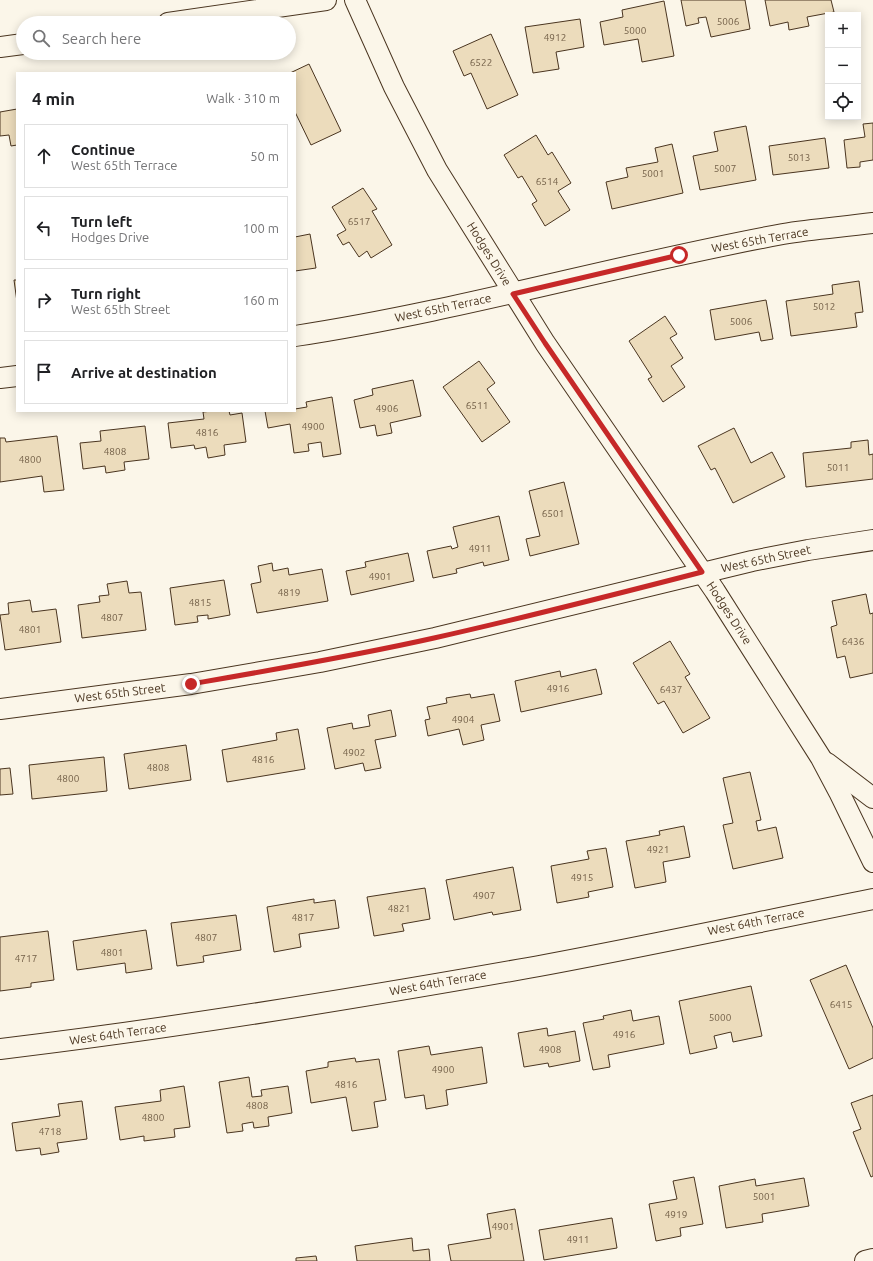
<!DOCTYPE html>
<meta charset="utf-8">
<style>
:root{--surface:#fff;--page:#f6f6f6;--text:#202124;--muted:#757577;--line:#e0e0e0}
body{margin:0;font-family:Ubuntu,sans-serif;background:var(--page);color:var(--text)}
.controls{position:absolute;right:12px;top:12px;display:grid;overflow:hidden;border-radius:0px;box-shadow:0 2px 10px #0003}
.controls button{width:36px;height:36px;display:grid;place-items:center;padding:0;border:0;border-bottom:1px solid var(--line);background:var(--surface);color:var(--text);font:20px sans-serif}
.stop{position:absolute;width:12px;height:12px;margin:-9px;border:3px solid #c62828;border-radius:50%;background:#fff}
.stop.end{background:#c62828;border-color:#fff;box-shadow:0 1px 4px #0008}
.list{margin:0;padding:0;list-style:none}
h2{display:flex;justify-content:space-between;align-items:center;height:52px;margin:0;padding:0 16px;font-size:17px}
h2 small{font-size:13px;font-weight:400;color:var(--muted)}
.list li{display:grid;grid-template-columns:26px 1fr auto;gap:12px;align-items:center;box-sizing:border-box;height:64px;margin:0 8px 8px;padding:0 8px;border:1px solid var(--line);border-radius:0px}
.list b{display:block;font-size:15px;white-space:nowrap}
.list p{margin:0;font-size:13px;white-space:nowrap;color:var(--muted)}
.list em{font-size:13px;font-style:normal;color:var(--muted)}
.icon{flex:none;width:22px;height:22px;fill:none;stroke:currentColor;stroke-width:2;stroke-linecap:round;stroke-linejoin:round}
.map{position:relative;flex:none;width:873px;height:1261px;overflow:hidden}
.search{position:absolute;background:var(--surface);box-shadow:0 2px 10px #0003;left:16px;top:16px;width:280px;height:44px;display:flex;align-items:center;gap:10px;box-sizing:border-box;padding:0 14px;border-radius:22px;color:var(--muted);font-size:15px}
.panel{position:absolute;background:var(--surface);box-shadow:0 2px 10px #0003;left:16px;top:72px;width:280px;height:340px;border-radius:0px}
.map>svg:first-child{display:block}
.building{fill:#ecdcbc;stroke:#4a3520}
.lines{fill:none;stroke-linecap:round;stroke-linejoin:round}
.minor-casing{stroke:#4a3520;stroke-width:22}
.minor{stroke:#fbf6e9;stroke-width:20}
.route{stroke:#c62828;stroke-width:5}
.labels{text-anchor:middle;stroke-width:3;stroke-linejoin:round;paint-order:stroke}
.number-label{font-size:10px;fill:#725f47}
.street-label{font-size:12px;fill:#4a3520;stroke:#fbf6e9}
</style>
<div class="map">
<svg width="873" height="1261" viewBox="0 0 873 1261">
<rect width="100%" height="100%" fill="#fbf6e9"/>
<g class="building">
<polygon points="681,0 745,0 750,29 711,37 706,17 698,18 699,23 686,26"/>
<polygon points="765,0 831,0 834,12 807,17 809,26 789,30 788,22 770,26"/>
<polygon points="664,1 674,56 642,62 638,39 604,45 600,22 623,17 622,10"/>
<polygon points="580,19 584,47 556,52 559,69 533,73 525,27"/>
<polygon points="491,34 518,95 487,109 471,73 464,76 453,51"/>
<polygon points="309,64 341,131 311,145 295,112 295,73 290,73"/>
<polygon points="17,109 17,145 11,146 9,135 0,136 0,112"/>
<polygon points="873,123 873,160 860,162 860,167 847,168 844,140 865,137 863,124"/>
<polygon points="746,126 756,180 700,190 693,156 718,151 714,132"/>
<polygon points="536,135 548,155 552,152 571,183 558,191 570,210 545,226 532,204 537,201 522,176 518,178 504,155"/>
<polygon points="825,138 829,168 773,175 769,146"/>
<polygon points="672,144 683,193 612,209 606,182 628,177 626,168 658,162 655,148"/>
<polygon points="363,188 377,209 372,211 392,245 371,258 367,251 359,257 349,242 343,245 337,235 346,230 332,207"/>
<polygon points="310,234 316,268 295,271 295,237"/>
<polygon points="14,280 17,280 17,302"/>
<polygon points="859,281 863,312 855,313 857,327 791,336 786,301 833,294 832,285"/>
<polygon points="766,300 773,339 761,341 759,332 715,340 710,310"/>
<polygon points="665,316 677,334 670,338 683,358 671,366 685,387 663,402 648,379 652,377 629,341"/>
<polygon points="479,361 495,383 487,389 510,422 482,442 443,387"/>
<polygon points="413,380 421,416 390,423 392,433 377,436 375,425 360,428 354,400 373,395 372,389"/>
<polygon points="332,397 341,454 323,457 321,442 308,444 309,451 294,453 290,424 268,428 265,411 295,411 295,409 307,407 306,402"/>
<polygon points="212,411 229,411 230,415 242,413 246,442 224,445 225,455 208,458 206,447 195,449 194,445 171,448 168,423 204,419 203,412"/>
<polygon points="145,426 149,459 124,462 125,470 106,473 105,466 83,469 80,443 101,441 100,431"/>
<polygon points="734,428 751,463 772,452 785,477 733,503 715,468 711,470 698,446"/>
<polygon points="57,436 64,490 44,492 42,476 0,482 0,438 5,438 6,442"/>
<polygon points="868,440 869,455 873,454 873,479 806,487 803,453 851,448 851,442"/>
<polygon points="564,482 579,544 530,556 526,539 540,536 529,491"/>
<polygon points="499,516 509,560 484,566 483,562 456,569 457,573 433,578 427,551 451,546 452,549 458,547 453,527"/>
<polygon points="408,553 414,581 351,595 346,571 366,567 365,562"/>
<polygon points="272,563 273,571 288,568 289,575 322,569 328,601 257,613 251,584 261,582 258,566"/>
<polygon points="224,580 230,615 208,619 208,615 197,616 198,622 175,625 170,588"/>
<polygon points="127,581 129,593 141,592 146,630 82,638 78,605 100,602 99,596 109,595 107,584"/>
<polygon points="866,594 870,614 873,613 873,673 850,678 845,656 837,658 831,627 837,625 832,601"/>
<polygon points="30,600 32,612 56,609 61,642 5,650 0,615 9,614 8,603"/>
<polygon points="670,641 690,674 685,677 710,718 683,733 664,701 658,704 633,663"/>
<polygon points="596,669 602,694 521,712 515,681 560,671 561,677"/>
<polygon points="470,694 471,698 494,694 500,721 481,725 484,740 463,745 459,729 428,736 425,720 430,719 427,707 447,703 446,698"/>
<polygon points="391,710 396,736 375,740 381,768 365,771 363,763 335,769 327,728 352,723 353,729 370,726 368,715"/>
<polygon points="298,729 305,769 227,782 222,750 277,740 276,733"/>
<polygon points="186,745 191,780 129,789 124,754"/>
<polygon points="104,757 107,791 32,799 29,765"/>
<polygon points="10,768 13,794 0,795 0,769"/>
<polygon points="750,772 761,820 756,821 758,831 776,827 783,858 733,869 723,825 733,823 723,778"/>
<polygon points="684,826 690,857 663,862 666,882 635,888 626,841 660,835 659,831"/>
<polygon points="606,848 613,887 588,892 589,897 557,903 551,866 589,859 587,851"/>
<polygon points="513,867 521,910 493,915 492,912 454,920 446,880"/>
<polygon points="425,888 430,919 402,924 404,931 374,936 367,897"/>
<polygon points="314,899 314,903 335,900 339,928 299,934 301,947 274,952 267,907"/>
<polygon points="236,915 241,950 203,956 204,962 177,966 171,923"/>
<polygon points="146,930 152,969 126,973 125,963 77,970 73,941"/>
<polygon points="48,931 54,980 31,983 31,987 0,991 0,937"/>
<polygon points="846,965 873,1028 873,1058 849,1069 810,980"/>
<polygon points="751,986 762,1036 733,1042 731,1032 714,1036 717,1048 690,1054 679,1001"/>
<polygon points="631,1010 633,1021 659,1016 664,1044 608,1055 610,1067 593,1070 583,1023 604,1019 603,1016"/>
<polygon points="547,1028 548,1036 575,1031 580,1061 549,1067 548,1063 524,1067 518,1033"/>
<polygon points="429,1046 431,1055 482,1047 487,1083 446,1090 448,1105 426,1109 424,1095 405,1098 398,1051"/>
<polygon points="355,1058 356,1062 379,1059 386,1100 374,1102 378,1127 352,1131 346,1097 311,1103 306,1071 328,1067 328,1062"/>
<polygon points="249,1077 252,1097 262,1096 261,1090 288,1086 292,1113 268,1117 269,1126 254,1128 253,1122 242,1124 243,1131 227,1133 219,1082"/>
<polygon points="184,1086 190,1127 174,1129 175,1137 144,1141 144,1136 120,1140 115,1107 161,1101 160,1090"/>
<polygon points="873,1095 873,1176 871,1177 853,1132 861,1129 851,1103"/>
<polygon points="82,1101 87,1139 57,1143 59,1152 41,1155 40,1148 16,1151 12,1123 60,1116 58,1104"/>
<polygon points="694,1177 703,1224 680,1228 681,1236 656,1241 649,1204 677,1199 673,1181"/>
<polygon points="804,1178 809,1206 762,1214 763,1222 726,1228 719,1186 755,1179 756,1186"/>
<polygon points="515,1209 524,1261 451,1261 448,1245 491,1238 487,1214"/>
<polygon points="612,1218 617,1248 544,1260 539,1230"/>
<polygon points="412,1238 413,1251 429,1249 430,1261 357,1261 355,1246"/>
<polygon points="316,1256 317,1261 296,1261 296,1258"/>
</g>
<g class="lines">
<defs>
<g id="minor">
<polyline points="355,0 394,87 437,170 545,343 715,591 821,758 839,792 873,862"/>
<polyline points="168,23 326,0"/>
<polyline points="0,47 23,44"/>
<path d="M 295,336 C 459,311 619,264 783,234 C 813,229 843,227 873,223"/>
<polyline points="0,378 17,376"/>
<polyline points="0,709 191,684 320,662 435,638 752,561 808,550 873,540"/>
<polyline points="827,763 873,798"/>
<path d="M 0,1049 C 177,1028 353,999 528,968 C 643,947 758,922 873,899"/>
<polyline points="865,1261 873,1259"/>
</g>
</defs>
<use href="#minor" class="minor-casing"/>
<use href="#minor" class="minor"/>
</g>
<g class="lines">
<path class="route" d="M 191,684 C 272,670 354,656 434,638 C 524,618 613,595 702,572 L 545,343 L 513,294 L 679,255"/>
</g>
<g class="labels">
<g class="number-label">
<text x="728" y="25">5006</text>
<text x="635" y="34">5000</text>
<text x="555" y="41">4912</text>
<text x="481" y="66">6522</text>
<text x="799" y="161">5013</text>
<text x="725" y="172">5007</text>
<text x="653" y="177">5001</text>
<text x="547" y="185">6514</text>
<text x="359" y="225">6517</text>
<text x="824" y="310">5012</text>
<text x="741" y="325">5006</text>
<text x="477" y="409">6511</text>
<text x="387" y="412">4906</text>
<text x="313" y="430">4900</text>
<text x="207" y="436">4816</text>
<text x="115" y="455">4808</text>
<text x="30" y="463">4800</text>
<text x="838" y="471">5011</text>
<text x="553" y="517">6501</text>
<text x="480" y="552">4911</text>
<text x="380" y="580">4901</text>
<text x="289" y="596">4819</text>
<text x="200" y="606">4815</text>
<text x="112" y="621">4807</text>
<text x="30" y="633">4801</text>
<text x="853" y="645">6436</text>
<text x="558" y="692">4916</text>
<text x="671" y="693">6437</text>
<text x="463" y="723">4904</text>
<text x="354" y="756">4902</text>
<text x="263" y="763">4816</text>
<text x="158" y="771">4808</text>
<text x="68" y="782">4800</text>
<text x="658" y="853">4921</text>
<text x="582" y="881">4915</text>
<text x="484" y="899">4907</text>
<text x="399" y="912">4821</text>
<text x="303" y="921">4817</text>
<text x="206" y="941">4807</text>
<text x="112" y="956">4801</text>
<text x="26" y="962">4717</text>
<text x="841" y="1008">6415</text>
<text x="720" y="1021">5000</text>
<text x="624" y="1038">4916</text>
<text x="550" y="1053">4908</text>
<text x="443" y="1073">4900</text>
<text x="346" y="1088">4816</text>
<text x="257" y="1109">4808</text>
<text x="153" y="1121">4800</text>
<text x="50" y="1135">4718</text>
<text x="764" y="1200">5001</text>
<text x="676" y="1218">4919</text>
<text x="503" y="1230">4901</text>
<text x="578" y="1243">4911</text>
</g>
<g class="street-label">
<text transform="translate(760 240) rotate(-10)" y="4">West 65th Terrace</text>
<text transform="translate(489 254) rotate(58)" y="4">Hodges Drive</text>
<text transform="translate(443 308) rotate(-12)" y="4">West 65th Terrace</text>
<text transform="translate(766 559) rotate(-12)" y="4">West 65th Street</text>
<text transform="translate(729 613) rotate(57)" y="4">Hodges Drive</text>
<text transform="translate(120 693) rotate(-7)" y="4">West 65th Street</text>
<text transform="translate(756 922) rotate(-11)" y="4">West 64th Terrace</text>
<text transform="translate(438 983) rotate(-10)" y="4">West 64th Terrace</text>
<text transform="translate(118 1034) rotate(-8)" y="4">West 64th Terrace</text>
</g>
</g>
</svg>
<div class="controls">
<button>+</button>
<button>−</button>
<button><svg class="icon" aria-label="locate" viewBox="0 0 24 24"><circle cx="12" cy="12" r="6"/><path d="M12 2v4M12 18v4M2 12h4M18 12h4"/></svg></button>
</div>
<div class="stop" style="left:679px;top:255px"></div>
<div class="stop end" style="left:191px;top:684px"></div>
<div class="search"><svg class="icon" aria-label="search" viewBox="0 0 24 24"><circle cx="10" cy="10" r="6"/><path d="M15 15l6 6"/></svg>Search here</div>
<section class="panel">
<h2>4 min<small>Walk · 310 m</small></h2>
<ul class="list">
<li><svg class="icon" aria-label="ahead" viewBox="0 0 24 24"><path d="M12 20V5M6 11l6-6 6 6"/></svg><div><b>Continue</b><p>West 65th Terrace</p></div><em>50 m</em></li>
<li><svg class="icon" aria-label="left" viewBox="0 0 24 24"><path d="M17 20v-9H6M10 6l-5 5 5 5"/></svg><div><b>Turn left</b><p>Hodges Drive</p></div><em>100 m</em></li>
<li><svg class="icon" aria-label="right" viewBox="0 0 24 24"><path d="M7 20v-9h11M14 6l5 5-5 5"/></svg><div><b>Turn right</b><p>West 65th Street</p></div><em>160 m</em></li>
<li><svg class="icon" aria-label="arrive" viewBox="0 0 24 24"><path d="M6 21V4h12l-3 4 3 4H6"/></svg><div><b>Arrive at destination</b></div></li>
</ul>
</section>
</div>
